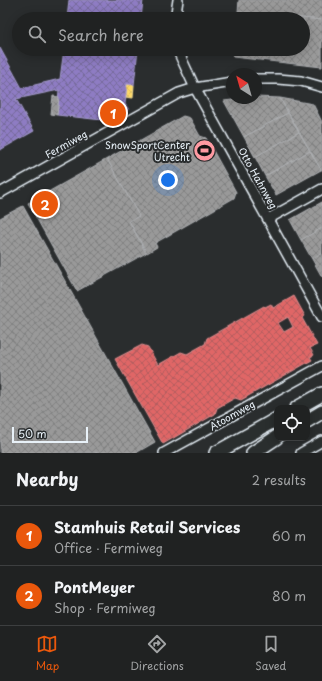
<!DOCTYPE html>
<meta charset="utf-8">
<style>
:root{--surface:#202222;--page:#282a2a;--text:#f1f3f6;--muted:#a2a4a5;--line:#3d3f40;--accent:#ea580c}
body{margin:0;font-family:"Playpen Sans",sans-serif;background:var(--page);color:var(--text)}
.controls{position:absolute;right:12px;bottom:12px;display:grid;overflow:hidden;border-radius:8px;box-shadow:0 2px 10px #0003}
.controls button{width:36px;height:36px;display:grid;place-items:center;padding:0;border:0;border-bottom:1px solid var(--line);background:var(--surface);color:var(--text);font:20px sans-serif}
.compass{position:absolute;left:226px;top:68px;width:36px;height:36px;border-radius:50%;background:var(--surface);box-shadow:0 2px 10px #0003;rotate:323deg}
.scale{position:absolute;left:12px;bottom:10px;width:76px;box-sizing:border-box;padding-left:4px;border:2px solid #e8f1f8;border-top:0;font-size:11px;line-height:14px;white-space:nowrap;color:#e8f1f8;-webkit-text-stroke:3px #2a2d2e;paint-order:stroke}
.you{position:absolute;left:168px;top:180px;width:14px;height:14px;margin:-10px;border:3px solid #fff;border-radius:50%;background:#1a73e8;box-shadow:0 0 0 6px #1a73e833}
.badge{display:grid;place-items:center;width:26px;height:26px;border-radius:50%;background:var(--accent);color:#fff;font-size:13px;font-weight:700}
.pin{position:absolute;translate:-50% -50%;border:2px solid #fff;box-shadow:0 1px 4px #0006}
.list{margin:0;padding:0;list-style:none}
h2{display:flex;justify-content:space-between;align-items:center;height:52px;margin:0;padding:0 16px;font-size:17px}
h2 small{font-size:13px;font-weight:400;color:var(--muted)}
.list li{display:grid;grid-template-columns:26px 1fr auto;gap:12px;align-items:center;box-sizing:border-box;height:60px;padding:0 16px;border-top:1px solid var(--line)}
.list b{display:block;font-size:15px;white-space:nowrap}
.list p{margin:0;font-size:13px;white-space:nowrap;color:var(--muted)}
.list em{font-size:13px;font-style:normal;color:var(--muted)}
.icon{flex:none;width:22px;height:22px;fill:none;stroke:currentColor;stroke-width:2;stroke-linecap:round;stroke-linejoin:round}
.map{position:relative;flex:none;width:322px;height:453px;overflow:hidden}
.search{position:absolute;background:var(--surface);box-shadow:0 2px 10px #0003;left:12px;right:12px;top:12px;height:44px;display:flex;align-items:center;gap:10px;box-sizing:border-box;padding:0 14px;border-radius:22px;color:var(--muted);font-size:15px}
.sheet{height:172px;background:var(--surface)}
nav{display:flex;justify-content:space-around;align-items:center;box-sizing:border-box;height:56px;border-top:1px solid var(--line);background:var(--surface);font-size:11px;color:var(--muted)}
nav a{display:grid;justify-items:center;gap:2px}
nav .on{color:var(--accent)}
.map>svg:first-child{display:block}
.homes{fill:url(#homes-cross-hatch);stroke:#f8e092}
.shops{fill:url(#shops-cross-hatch);stroke:#e29092;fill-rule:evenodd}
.offices{fill:url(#offices-cross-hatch);stroke:#a99fd3}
.industry{fill:url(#industry-cross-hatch);stroke:#b1b3b6}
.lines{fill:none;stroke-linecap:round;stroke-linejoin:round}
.street-casing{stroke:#e8f1f8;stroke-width:12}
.secondary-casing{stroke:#e8f1f8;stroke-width:16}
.street{stroke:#2a2d2e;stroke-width:9}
.secondary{stroke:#2a2d2e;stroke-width:13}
.labels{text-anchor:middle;stroke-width:4;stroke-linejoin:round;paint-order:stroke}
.street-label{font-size:10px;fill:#e8f1f8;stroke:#2a2d2e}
.poi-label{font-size:10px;fill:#e8f1f8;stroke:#2a2d2e;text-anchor:end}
</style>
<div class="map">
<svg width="322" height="453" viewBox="0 0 322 453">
<defs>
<pattern id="homes-cross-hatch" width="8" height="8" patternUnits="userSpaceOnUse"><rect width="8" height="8" fill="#ffd966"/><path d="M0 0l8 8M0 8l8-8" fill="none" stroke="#dabc60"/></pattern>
<pattern id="shops-cross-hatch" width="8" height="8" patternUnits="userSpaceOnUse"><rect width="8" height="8" fill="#e06666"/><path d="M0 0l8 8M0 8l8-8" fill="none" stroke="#b25d5e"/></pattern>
<pattern id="offices-cross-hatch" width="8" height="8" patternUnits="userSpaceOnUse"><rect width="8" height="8" fill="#8e7cc3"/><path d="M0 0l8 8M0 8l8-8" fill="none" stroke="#756a99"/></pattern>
<pattern id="industry-cross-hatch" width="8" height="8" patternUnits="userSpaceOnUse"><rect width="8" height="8" fill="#999"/><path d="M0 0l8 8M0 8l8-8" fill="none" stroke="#808181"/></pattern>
</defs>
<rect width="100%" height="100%" fill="#2a2d2e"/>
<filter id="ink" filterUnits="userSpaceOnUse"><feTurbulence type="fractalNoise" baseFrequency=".025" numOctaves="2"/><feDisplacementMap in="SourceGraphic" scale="8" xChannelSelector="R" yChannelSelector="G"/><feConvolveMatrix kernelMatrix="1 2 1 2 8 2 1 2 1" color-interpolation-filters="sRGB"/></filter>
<g filter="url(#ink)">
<polygon class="homes" points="127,84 134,85 133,98 125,97"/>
<path class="shops" d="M 294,296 L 305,316 L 302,318 L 317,345 L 310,348 L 314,355 L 310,357 L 312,360 L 241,400 L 235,398 L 217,408 L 215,414 L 163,444 L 115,359 L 142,345 L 148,347 L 158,365 L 181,352 L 187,354 L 205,344 L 207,338 L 264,306 L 265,307 L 271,304 L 273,308 ZM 288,317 L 293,327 L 284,332 L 278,323 Z"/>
<g class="offices">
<polygon points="69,0 143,0 141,19 67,19"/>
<polygon points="0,48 22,88 60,79 64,49 138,49 134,85 127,84 125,104 129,110 104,124 102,120 57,115 59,90 16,99 34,131 0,150"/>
</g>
<g class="industry">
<polygon points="239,0 322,0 322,20 238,12"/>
<polygon points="238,12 322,20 322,67 233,57 233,49 303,49 303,19 237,19"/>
<polygon points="53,96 59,97 57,115 51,114"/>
<polygon points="256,97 280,98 288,113 244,137 224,101"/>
<polygon points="280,98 313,104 322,122 322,170 321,170"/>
<polygon points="288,113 299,132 255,157 244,137"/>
<polygon points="183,116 190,118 200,136 206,138 236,192 234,198 155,243 157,247 147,253 129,221 139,216 107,159"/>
<polygon points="299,132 310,151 265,176 255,157"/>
<polygon points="310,151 321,170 276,195 265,176"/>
<polygon points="107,159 139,216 129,221 146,253 77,291 28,203 34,200 40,201 46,198 48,192"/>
<polygon points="322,202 322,228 301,240 290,220"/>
<polygon points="23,206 155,442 136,453 0,453 0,218"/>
<polygon points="322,228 322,253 312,259 301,240"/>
<polygon points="322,253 322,277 312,259"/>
</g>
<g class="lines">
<defs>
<g id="street">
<polyline points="175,19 178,0"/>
<polyline points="177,49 195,88 322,317"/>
<polyline points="256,79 278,79 301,81 322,87"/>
<polyline points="0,193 179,93 195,88 232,82"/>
<polyline points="268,219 322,189"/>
<polyline points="164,453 322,366"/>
<polyline points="301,453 322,441"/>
</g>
<g id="secondary">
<polyline points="297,408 322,394"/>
<polyline points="307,421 322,412"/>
<polyline points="216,453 277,419"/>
<polyline points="253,453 277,437"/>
</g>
</defs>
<use href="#street" class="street-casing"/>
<use href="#secondary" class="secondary-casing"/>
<use href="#street" class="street"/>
<use href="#secondary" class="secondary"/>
</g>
</g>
<defs>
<symbol id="stadium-disc" viewBox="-11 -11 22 22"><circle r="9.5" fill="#ff9aa2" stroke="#2a2d2e"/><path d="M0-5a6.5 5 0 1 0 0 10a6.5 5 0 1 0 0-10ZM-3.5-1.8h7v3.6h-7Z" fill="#111"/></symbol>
</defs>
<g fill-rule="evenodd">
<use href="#stadium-disc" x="192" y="138" width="25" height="25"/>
</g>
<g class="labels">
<g class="street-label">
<text transform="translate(66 144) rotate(-29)" y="4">Fermiweg</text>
<text transform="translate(258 178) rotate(61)" y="4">Otto Hahnweg</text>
<text transform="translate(232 415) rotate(-29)" y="4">Atoomweg</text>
</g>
<g class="poi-label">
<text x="190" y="149">SnowSportCenter<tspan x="190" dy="12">Utrecht</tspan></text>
</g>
</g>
</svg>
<div class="controls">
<button><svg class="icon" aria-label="locate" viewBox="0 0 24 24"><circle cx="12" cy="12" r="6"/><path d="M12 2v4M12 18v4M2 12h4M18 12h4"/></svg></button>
</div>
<svg class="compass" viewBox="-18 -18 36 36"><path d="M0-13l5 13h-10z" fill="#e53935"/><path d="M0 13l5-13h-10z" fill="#a2a4a5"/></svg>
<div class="scale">50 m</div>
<div class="you"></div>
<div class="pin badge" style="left:113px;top:113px">1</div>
<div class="pin badge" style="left:45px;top:204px">2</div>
<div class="search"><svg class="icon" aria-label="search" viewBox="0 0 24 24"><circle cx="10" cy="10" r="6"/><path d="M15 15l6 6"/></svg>Search here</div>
</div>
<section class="sheet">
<h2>Nearby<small>2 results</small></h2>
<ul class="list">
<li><span class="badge">1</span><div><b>Stamhuis Retail Services</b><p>Office · Fermiweg</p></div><em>60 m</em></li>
<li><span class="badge">2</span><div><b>PontMeyer</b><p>Shop · Fermiweg</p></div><em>80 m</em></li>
</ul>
</section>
<nav>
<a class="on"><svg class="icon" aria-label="map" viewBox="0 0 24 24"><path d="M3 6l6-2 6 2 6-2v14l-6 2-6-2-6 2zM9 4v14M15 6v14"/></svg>Map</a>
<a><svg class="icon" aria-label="directions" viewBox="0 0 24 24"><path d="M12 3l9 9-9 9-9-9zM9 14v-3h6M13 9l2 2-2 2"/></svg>Directions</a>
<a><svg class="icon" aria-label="saved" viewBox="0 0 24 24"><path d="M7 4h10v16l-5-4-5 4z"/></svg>Saved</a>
</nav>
